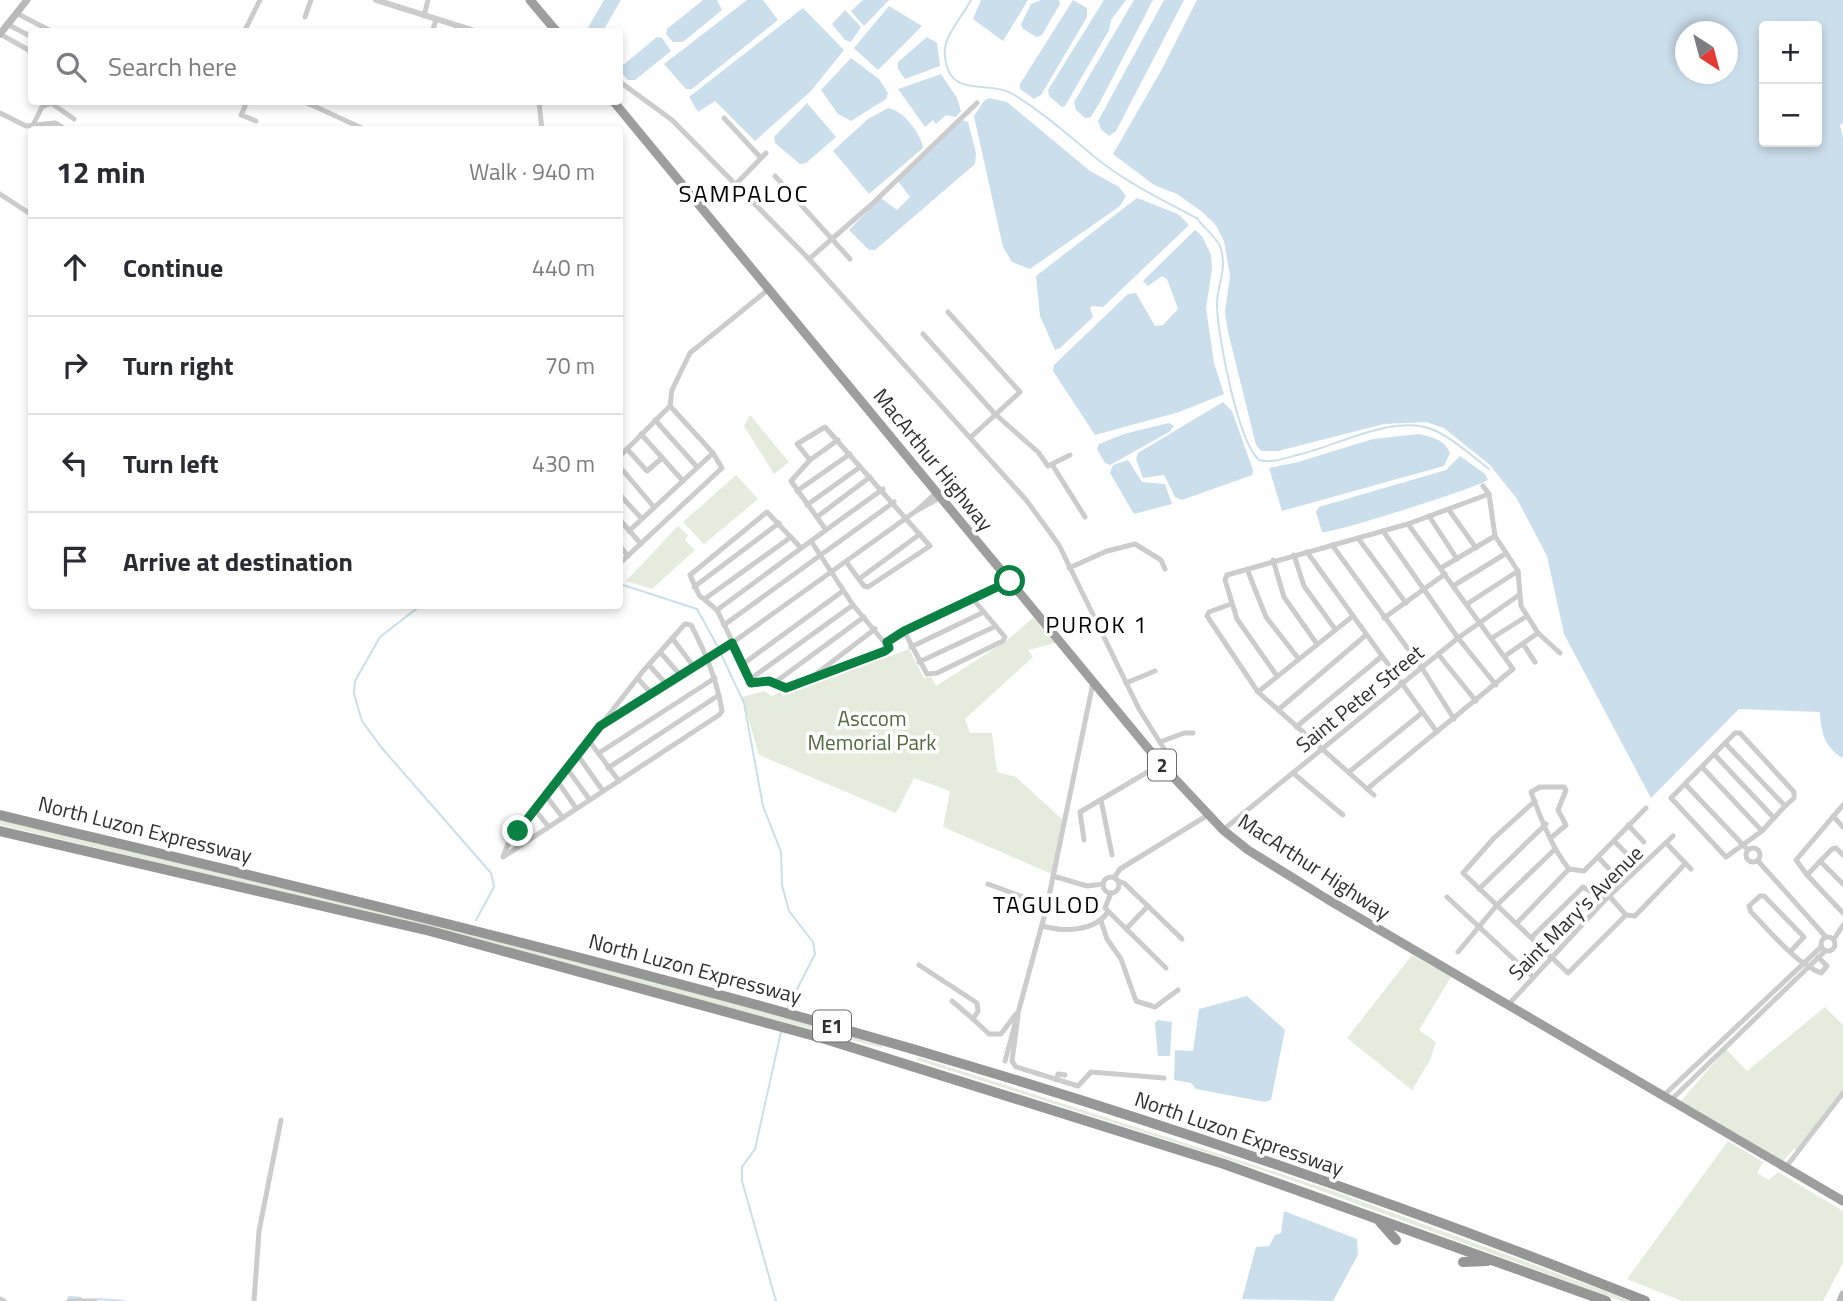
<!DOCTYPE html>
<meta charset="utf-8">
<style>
:root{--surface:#fff;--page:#f2f2f3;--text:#2b2b33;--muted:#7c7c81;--line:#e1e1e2}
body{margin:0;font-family:"Titillium Web",sans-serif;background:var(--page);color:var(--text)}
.controls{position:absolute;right:21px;top:21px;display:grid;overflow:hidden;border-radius:7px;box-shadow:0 4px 10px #0003}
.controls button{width:63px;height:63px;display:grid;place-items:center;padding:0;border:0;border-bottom:2px solid var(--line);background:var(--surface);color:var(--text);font:35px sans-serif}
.compass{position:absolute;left:1675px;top:21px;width:63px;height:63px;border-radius:50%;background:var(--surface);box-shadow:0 4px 10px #0003;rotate:144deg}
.stop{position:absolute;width:21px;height:21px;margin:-16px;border:5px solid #0b8043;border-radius:50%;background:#fff}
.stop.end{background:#0b8043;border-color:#fff;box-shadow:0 2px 7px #0008}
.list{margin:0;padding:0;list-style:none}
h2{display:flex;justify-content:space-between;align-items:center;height:91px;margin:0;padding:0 28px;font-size:30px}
h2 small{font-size:23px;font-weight:400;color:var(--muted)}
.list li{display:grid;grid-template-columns:46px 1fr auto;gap:21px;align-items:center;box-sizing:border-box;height:98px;padding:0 28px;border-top:2px solid var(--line)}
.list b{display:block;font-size:26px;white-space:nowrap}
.list em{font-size:23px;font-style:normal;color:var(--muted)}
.icon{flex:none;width:38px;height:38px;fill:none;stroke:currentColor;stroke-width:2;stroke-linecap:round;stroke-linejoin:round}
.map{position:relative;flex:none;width:1843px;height:1301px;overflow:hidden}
.search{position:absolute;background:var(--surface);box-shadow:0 4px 10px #0003;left:28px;top:28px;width:595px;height:77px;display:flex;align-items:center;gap:18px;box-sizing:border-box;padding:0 24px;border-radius:7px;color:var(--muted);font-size:26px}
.panel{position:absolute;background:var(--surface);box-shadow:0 4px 10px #0003;left:28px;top:126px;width:595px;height:483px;border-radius:7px}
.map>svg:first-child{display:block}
.green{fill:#e5ecde}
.water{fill:#cbdeeb;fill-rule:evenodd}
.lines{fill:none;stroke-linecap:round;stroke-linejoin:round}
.stream{stroke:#cbdeeb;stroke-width:2}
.minor{stroke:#ccc;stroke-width:5}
.tertiary{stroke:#ccc;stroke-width:6}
.secondary{stroke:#b9b9b9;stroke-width:7}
.trunk{stroke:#9e9e9e;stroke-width:9}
.motorway{stroke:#969696;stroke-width:10}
.route{stroke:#0b8043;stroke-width:9}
.labels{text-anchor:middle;stroke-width:7;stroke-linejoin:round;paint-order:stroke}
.shield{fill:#fff;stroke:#6d6d6d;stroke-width:2}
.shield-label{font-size:19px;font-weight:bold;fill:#2f2f2f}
.street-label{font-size:21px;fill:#2f2f2f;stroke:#fff}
.park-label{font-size:21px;fill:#526a3e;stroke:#fff}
.neighbourhood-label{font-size:23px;letter-spacing:2px;fill:#000;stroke:#fff}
.quarter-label{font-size:24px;letter-spacing:2px;fill:#000;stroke:#fff}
</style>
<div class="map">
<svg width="1843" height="1301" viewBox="0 0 1843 1301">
<rect width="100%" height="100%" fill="#fff"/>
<g class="green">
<polygon points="750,415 789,462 774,474 744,426"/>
<polygon points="736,475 758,499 704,544 683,522"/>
<polygon points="678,526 688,535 685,540 695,550 652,589 626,581"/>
<polygon points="1034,617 1056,643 1028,650 1033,657 965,719 970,733 992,733 997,772 1016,777 1064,821 1052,874 943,827 950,791 914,778 896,813 759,755 742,697 764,691 772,696 780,692 783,696 909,649 924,678 931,677 936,686 1005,642"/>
<path d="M 0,820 C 295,891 590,961 882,1045 L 882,1048 L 387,917 L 0,825 Z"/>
<polygon points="1412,955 1451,977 1419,1030 1436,1042 1430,1060 1412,1090 1347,1038"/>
<polygon points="1825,1007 1843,1025 1843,1089 1797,1150 1794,1149 1783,1161 1681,1101 1726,1049 1747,1071"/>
<polygon points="918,1057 1331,1190 1632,1301 1621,1301 1289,1179 917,1060"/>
<polygon points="1728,1141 1763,1162 1757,1173 1769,1180 1778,1172 1843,1211 1843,1263 1823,1301 1682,1301 1627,1279"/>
</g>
<g class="water">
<polygon points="604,0 621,0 603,31 586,31"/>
<polygon points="703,0 717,0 722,10 683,42 673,42 666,34 667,29"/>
<polygon points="747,0 763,0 778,20 692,89 686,89 664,64"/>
<polygon points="863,0 889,0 864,26 851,11"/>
<polygon points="981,0 1028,0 1003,41 973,19"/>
<polygon points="1041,0 1059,0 1060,4 1042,35 1037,37 1023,29 1021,24 1031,4"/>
<polygon points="1073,0 1087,8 1087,17 1041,95 1034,99 1020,89 1020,84"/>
<polygon points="1104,0 1126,0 1111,20 1109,30 1065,106 1062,107 1049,96 1048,90"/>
<polygon points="1134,0 1153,0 1100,102 1091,117 1085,118 1076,110 1074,102"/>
<polygon points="1164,0 1184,0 1116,131 1109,136 1101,129 1098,121"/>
<path d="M 1197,0 L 1843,0 L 1843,123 L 1840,125 L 1843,138 L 1843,758 C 1824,747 1821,732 1820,712 L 1739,709 L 1651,798 L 1564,634 L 1547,556 L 1517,499 L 1490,465 L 1444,428 L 1426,422 L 1384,424 L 1278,451 L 1261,451 L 1256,445 L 1228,332 L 1225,312 L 1230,276 L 1224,241 L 1215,224 L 1201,211 L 1177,194 L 1154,185 L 1113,154 L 1162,69 ZM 1764,26 L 1817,26 L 1817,142 L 1764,142 ZM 1686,32 L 1728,32 L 1728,74 L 1686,74 Z"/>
<polygon points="889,6 922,26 878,70 854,48"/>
<polygon points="803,8 844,50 811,91 755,141 715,101 698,112 689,97"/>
<polygon points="845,10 861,27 851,42 845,40 832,24"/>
<polygon points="657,37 662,38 671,51 635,80 628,80 621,72 622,66"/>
<polygon points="927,37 937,43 940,66 905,79 898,69 898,62"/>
<polygon points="851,58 879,79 888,93 886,99 851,121 838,114 821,90"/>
<polygon points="941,74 957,98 961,111 956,117 946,115 936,124 933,120 925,127 898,89"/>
<polygon points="989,98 1007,102 1090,171 1119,187 1126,196 1120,206 1030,269 1012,262 1003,247 974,116 984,101"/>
<polygon points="807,103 836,137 806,163 800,164 775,143 774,137"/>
<path d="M 888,108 C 903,110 921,134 923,148 L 869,194 L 833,151 L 868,119 Z"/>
<polygon points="962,120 968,122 976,153 975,164 875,250 869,250 849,230 881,198 897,210 910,197 898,181"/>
<polygon points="1137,198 1178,214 1189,225 1103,307 1092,306 1090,308 1093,317 1060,348 1055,350 1040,316 1036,276"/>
<polygon points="1195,230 1202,236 1211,255 1212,270 1206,308 1214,363 1224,394 1179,412 1095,435 1053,371 1054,365 1128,294 1136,293 1155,326 1163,325 1178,309 1167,279 1162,276 1148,286 1143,281"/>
<polygon points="1223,402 1232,411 1253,470 1252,475 1182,500 1175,497 1164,475 1143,478 1136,459 1138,453"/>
<polygon points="1169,423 1174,426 1169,432 1110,465 1105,463 1097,449 1099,444 1124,434"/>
<path d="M 1419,434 C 1432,437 1445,440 1450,453 L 1444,466 L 1282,511 L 1269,468 L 1298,462 L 1373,439 Z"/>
<path d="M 1460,456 L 1485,474 L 1488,480 C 1476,488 1332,534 1322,532 L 1316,512 L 1319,507 L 1446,470 Z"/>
<polygon points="1128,460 1142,482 1165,484 1172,504 1134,514 1110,473 1113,465"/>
<polygon points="1247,996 1285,1030 1271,1100 1265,1102 1196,1089 1191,1083 1174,1080 1175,1050 1193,1051 1199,1009"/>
<polygon points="1158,1020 1172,1022 1170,1056 1158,1056 1155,1023"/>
<polygon points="1284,1211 1357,1239 1358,1255 1333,1301 1242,1299 1256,1247 1269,1246 1275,1235 1281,1233"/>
</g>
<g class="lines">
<g class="stream">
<path d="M 971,0 C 958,25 935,41 949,72 C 960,94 992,82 1011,93 C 1043,112 1068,135 1096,158 C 1127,183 1163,200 1198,219"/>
<path d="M 1199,221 C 1205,228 1216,238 1220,246 C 1228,269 1217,285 1217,304 C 1217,334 1238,442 1259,460 C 1272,464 1288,457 1301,454 C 1339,445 1397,412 1436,431 C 1455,440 1472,456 1489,469"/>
<polyline points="620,584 697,609 719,649"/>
<polyline points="420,606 380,637 355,681 354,694 362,721 381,747 491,873 494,887 476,920"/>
<polyline points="721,654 744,703 763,806 781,852 782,885 789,911 813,942 815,954 788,1007"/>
<polyline points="97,1299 124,1301"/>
<polyline points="68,1300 69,1297 81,1298"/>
<polyline points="776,1301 742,1181 742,1167 755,1149 781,1032"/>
</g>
<g class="minor">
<polyline points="16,13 53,32"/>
<polyline points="424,16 428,0"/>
<polyline points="305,17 311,0"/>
<polyline points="7,24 32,37"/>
<polyline points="244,32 260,0"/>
<polyline points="432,32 436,20"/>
<polyline points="0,34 32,52"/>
<polyline points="620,82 672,120 809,259 1027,501 1059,545 1139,709 1168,755 1170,773"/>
<polyline points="167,102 168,102"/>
<polyline points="247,102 241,115 256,121"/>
<polyline points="305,102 366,130"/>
<polyline points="539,102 542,130"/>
<polyline points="0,113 26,126 55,123 62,127"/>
<polyline points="724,118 761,158"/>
<polyline points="33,125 42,107 51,103 74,119"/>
<polyline points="775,176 850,259"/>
<polyline points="735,185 766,153"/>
<polyline points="0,194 32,215"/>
<polyline points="809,259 872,204 977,103"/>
<polyline points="948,312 1020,392 971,437"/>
<polyline points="923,334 995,414 1038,452 1048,466 1070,455"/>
<polyline points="655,420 697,467"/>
<polyline points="641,434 683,481"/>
<polyline points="627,449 647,471 662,458"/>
<polyline points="620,456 670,406 672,390 690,353 769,289"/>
<polyline points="810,460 838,440"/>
<polyline points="1053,466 1085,517"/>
<polyline points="620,467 654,507"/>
<polyline points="1483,486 1489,494 1495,536 1518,571 1521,606 1538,633 1560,653"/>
<polyline points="797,491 850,454"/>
<polyline points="620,495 642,519"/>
<polyline points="807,505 860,467"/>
<polyline points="1449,510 1476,548"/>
<polyline points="916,511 937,492"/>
<polyline points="1429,516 1457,559"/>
<polyline points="817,517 870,477"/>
<polyline points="620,520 641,544"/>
<polyline points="826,530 883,489"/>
<polyline points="629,531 713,453"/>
<polyline points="1383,531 1458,638 1496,685"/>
<polyline points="1358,538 1406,603"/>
<polyline points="1332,545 1422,668 1454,719"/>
<polyline points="620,546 628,556"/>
<polyline points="801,548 767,512 690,575 699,595 717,610 753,684 769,681 786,688 889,648 853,605 811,541"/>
<polyline points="1307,552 1437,732"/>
<polyline points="1294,555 1304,586 1335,629"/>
<polyline points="1273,560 1284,597 1317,644"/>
<polyline points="620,563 722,468 713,453 670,406"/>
<polyline points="1069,568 1107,551 1135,544 1161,560 1165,569"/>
<polyline points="1441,568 1495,536"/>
<polyline points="1247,569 1266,617 1298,658"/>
<polyline points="859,579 920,534"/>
<polyline points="1453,586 1505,554"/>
<polyline points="694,587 779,523"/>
<polyline points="706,598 791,537"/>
<polyline points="1231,604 1209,612 1207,616 1258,692 1374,795"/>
<polyline points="1467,604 1518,571"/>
<polyline points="717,610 826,530 791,481 810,460 797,444 825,427 930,546 868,587 864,586 847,563"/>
<polyline points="1384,618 1445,574"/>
<path d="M 685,624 L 691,625 C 706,653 717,680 722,711 L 719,715 L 503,857 L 508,844 L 643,671 Z"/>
<polyline points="724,625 894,502"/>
<polyline points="904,631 927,674 937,673 1003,641 1005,637 972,598"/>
<polyline points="672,638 694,667"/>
<polyline points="1492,638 1527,616"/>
<polyline points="887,642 904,631 1010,581"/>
<polyline points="1523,644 1535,662"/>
<polyline points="911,647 984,612"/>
<polyline points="661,653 681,676"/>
<polyline points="1438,654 1476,701"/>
<polyline points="1505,656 1538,633"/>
<polyline points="919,662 996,626"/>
<polyline points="743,664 843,591"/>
<polyline points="649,665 667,685"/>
<polyline points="816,674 875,629"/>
<polyline points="1277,676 1237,619 1225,580 1227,575 1408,524 1489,494"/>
<polyline points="638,679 652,694"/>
<polyline points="749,680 853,605"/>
<polyline points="774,683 864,617"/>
<polyline points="1126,683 1155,671"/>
<polyline points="1258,692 1353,616"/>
<polyline points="1278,710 1366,635"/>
<polyline points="603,725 714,656 916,511 941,497"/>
<polyline points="1296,727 1381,657"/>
<polyline points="590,742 619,781"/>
<polyline points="1160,742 1184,733 1193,733"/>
<polygon points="1725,743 1785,806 1762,831 1726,857 1671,798"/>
<polyline points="1725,743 1735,733 1740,733 1794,792 1794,798 1785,806"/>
<polyline points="599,753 715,678"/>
<polyline points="1714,754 1774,818"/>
<polyline points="579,757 603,791"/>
<polyline points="1702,767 1762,831"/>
<polyline points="608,768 719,695"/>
<polyline points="568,770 590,800"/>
<polyline points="1349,772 1422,713"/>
<polyline points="1293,773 1343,815"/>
<polyline points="558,782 576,808"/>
<polyline points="1685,784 1748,850"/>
<polyline points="1367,789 1513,669 1408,524"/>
<polyline points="547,797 563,818"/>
<polyline points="1101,800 1112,855"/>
<polyline points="1535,801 1494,838 1463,873 1568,973 1626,915 1635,916 1685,864"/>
<polyline points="1843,805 1796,860 1807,875 1843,913"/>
<polyline points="536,811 548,826"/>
<polyline points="1833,816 1843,827"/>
<polyline points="1628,825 1644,842"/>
<polyline points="1223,830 1458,638 1519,595"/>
<path d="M 1552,837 L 1566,825 L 1558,810 L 1566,790 L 1564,787 L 1540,787 L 1531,792 C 1541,819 1552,848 1569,869"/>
<polyline points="1084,840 1080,812 1161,764"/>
<polyline points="1614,841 1629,856"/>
<polyline points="1667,844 1691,869"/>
<circle cx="1753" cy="855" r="7"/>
<polyline points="1598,857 1611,871"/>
<polyline points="1758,861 1826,937"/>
<polyline points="1820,861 1843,884"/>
<polyline points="1807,875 1832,849 1836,848 1843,855"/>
<polyline points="1053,876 1087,886 1103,884"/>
<circle cx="1111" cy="885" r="8"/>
<polyline points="1114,878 1120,869 1208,815"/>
<polyline points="1118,881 1124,883 1182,939"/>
<polyline points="988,884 1047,906"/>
<polyline points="1479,889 1546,824"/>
<polyline points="1111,893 1105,908 1166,968"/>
<polyline points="1447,897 1533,977"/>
<polyline points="1611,898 1626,915"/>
<polyline points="1101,921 1107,939 1121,959 1136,1001 1155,1007 1178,990"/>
<polyline points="1517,923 1569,869 1584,871 1646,808"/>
<path d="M 1042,926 C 1064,932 1094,932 1108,912"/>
<polyline points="1126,929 1148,906"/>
<circle cx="1828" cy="944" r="7"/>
<polyline points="1532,937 1583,887 1605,900"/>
<polyline points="1834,939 1843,925"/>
<polyline points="1458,952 1497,905 1554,850"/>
<path d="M 1790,952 L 1804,937 L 1764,896 L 1760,896 L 1749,906 L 1751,912 C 1771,932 1794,962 1821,973 L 1827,966 L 1818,957"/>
<polyline points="919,965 977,1003 978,1011 973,1019 989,1034 1001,1034 1016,1014"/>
<polyline points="952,1001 973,1019"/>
<polyline points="1508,1005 1605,900 1673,836"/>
<polyline points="1018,1016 1012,1061 1016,1067 1078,1086 1091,1072 1164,1078"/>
<polyline points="1005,1061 1047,906 1093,683"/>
<polyline points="1056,1080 1058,1074 1065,1075"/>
<polyline points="1663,1096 1821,947"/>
<polyline points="1670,1101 1825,951"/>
<polyline points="1786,1167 1843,1093"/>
<polyline points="0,1299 4,1301"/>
<polyline points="69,1301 95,1301"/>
<polyline points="254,1301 259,1231 281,1120"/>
</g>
<polyline class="tertiary" points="376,0 478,32"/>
<g class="secondary">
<polyline points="0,34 27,0"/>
<polyline points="1840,1301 1843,1294"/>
</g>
<g class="trunk">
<polyline points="530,0 557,32"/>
<polyline points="614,102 1161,764 1223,830 1248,850 1327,899 1843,1201"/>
</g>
<g class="motorway">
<path d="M 0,815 C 240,873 481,930 720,995 C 1033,1079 1344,1181 1645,1301"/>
<polyline points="0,831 430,931 822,1038 1224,1164 1606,1301"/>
<polyline points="1380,1222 1396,1240"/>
<polyline points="1463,1262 1487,1261"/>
</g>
</g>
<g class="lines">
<polyline class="route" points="518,831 600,726 732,643 751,683 769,681 786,688 885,651 889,648 887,642 904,631 1010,581"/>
</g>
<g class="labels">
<g class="shield">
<rect x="1148" y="749.5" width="28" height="31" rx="5"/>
<rect x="813" y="1010.5" width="38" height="31" rx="5"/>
</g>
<g class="shield-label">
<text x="1162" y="772">2</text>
<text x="832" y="1033">E1</text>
</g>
<g class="street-label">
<text transform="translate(933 460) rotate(51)" y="7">MacArthur Highway</text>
<text transform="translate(1360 699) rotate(-39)" y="7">Saint Peter Street</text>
<text transform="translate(145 830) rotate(14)" y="7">North Luzon Expressway</text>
<text transform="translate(1314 867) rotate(33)" y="7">MacArthur Highway</text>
<text transform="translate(1576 913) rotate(-45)" y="7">Saint Mary's Avenue</text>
<text transform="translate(695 969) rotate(15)" y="7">North Luzon Expressway</text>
<text transform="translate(1239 1134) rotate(19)" y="7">North Luzon Expressway</text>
</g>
<g class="park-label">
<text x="872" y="726">Asccom<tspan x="872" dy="24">Memorial Park</tspan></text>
</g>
<g class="neighbourhood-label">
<text x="1097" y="633">PUROK 1</text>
<text x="1047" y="913">TAGULOD</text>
</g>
<g class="quarter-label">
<text x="744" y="202">SAMPALOC</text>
</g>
</g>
</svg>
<div class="controls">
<button>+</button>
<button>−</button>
</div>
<svg class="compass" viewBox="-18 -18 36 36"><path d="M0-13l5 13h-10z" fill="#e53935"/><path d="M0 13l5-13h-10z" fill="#7c7c81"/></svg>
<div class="stop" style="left:1010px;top:581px"></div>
<div class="stop end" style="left:518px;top:831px"></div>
<div class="search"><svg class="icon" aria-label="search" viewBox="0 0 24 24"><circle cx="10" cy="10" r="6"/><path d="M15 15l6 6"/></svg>Search here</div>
<section class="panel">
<h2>12 min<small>Walk · 940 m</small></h2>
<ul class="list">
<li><svg class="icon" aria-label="ahead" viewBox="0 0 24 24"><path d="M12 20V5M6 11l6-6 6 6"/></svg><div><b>Continue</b></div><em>440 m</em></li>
<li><svg class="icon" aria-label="right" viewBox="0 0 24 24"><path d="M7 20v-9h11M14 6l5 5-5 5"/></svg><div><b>Turn right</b></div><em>70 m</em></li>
<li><svg class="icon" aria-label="left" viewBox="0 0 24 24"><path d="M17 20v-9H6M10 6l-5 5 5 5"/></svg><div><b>Turn left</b></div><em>430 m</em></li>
<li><svg class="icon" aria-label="arrive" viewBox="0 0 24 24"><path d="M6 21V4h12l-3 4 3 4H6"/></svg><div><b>Arrive at destination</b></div></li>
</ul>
</section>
</div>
